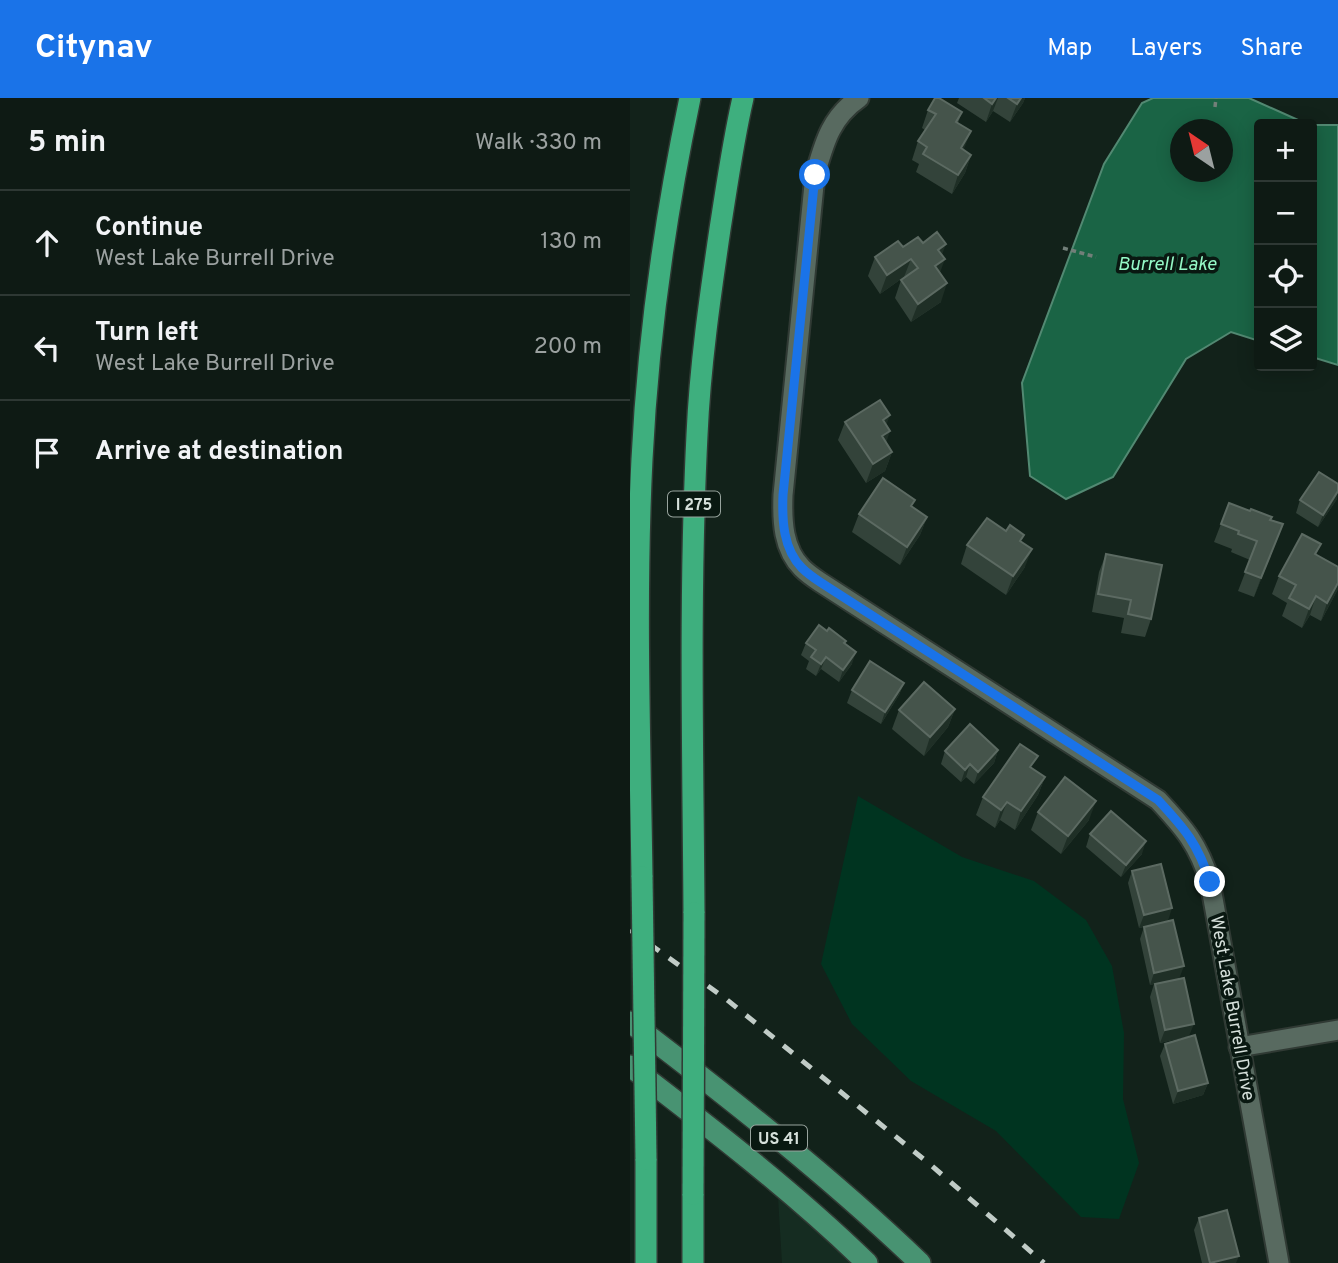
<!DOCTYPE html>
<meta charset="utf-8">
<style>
:root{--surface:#0e1a14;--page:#1c2722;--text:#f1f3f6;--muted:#9ba1a0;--line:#2e3834;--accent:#1a73e8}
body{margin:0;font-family:Overpass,sans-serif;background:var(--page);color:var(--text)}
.controls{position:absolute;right:21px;top:21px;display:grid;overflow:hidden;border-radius:7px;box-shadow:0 4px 18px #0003}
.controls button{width:63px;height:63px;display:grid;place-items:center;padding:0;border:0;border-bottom:2px solid var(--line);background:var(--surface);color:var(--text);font:35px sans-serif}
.compass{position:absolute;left:540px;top:21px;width:63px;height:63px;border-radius:50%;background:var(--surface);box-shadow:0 4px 18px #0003;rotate:325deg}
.stop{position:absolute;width:21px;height:21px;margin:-16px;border:5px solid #1a73e8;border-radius:50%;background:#fff}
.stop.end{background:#1a73e8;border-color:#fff;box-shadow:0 2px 7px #0008}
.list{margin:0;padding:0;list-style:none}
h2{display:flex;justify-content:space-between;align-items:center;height:91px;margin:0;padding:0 28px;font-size:30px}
h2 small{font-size:23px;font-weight:400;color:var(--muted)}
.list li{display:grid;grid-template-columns:46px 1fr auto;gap:21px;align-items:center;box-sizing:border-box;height:105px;padding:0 28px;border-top:2px solid var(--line)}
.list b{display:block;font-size:26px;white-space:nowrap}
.list p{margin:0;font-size:23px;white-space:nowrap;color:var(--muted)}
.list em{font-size:23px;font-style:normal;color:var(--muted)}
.icon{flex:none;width:38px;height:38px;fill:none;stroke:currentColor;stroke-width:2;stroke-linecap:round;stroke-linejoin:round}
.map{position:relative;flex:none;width:708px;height:1165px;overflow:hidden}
header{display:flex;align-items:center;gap:42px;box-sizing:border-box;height:98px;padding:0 35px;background:var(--accent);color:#fff}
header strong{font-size:33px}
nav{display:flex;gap:38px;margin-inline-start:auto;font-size:24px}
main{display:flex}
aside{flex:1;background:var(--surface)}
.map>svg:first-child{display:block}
.built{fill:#152c21}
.green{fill:#003420}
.water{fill:#1a6445;stroke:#528972;stroke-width:2;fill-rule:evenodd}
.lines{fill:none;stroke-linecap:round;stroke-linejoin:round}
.street-casing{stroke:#303a34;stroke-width:23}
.primary-casing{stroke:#303a34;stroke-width:24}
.highway-casing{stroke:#303a34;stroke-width:24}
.path{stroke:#727f79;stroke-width:3.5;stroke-dasharray:5 3.5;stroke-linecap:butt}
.street{stroke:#586a60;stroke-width:19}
.primary{stroke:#489372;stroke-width:21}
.highway{stroke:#3eaf7e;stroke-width:21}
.rail{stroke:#c1ccc7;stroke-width:5;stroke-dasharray:12 12;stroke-linecap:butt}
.highway-bridge-casing{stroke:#303a34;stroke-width:24;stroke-linecap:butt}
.highway-bridge{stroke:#3eaf7e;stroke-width:21}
.wall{fill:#33433a}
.shaded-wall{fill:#1f2f26}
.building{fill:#45544b;stroke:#5c6a62;stroke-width:2}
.route{stroke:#1a73e8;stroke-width:9}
.labels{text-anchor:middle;stroke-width:7;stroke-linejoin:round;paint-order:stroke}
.shield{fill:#091811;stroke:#98a49e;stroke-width:2}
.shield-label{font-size:16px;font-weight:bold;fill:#d6e0db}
.street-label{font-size:18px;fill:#d6e0db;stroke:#091811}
.water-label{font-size:19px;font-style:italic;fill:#95f9c7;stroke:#091811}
</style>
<header>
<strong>Citynav</strong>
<nav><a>Map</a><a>Layers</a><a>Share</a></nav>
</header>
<main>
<aside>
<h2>5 min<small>Walk · 330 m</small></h2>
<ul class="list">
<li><svg class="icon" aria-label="ahead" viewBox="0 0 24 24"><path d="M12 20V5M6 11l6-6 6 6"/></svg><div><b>Continue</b><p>West Lake Burrell Drive</p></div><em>130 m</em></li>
<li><svg class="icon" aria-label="left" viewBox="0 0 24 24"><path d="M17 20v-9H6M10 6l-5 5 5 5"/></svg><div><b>Turn left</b><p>West Lake Burrell Drive</p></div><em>200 m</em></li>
<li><svg class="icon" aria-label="arrive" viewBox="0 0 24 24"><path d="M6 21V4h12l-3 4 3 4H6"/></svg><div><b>Arrive at destination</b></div></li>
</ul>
</aside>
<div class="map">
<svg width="708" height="1165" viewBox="0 0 708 1165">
<rect width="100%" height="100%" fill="#12221a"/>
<polygon class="built" points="148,1099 224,1165 152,1165"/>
<polygon class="green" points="228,698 332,759 404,783 456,822 482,868 494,935 493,1001 509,1065 489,1121 451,1119 366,1033 281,983 222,926 191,866"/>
<g class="water">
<path d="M 523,0 L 619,0 L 677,26 L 629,26 L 629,243 L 601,234 L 556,261 L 483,379 L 436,401 L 400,378 L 392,285 L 474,66 L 512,5 ZM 550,32 L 592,32 L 592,74 L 550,74 Z"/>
<polygon points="682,27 708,27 708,267 682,259"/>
</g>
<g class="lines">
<defs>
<g id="street">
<path d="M 229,0 C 200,20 194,46 185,77 L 153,397 C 152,423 153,451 172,470 C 177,475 184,480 190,484 L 528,702 C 555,731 568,746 580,784 L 649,1165"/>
<polyline points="609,949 708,932"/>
</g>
<g id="primary">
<path d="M 0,924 C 100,1000 199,1078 290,1165"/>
<path d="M 0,968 C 81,1030 164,1094 237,1165"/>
</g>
<g id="highway">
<path d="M 12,779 C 10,640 5,500 12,361 C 18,240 35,119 60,0"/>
<path d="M 64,815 C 63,656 59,496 67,337 C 70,268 80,199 90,131 C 97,87 103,43 113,0"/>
<polyline points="16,1061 16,1165"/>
<polyline points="63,1096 63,1165"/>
</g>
</defs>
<use href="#street" class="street-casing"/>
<use href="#primary" class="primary-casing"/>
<use href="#highway" class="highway-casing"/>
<g class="path">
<polyline points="585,9 586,0"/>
<polyline points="433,150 466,159"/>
</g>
<use href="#street" class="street"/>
<use href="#primary" class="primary"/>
<use href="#highway" class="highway"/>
<polyline class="rail" points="0,832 96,901 302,1068 414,1165"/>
<defs>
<g id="highway-bridge">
<polyline points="12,779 16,1061"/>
<polyline points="63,1096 64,815"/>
</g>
</defs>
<use href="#highway-bridge" class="highway-bridge-casing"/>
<use href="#highway-bridge" class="highway-bridge"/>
</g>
<g class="wall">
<polygon points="329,0 395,0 393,5 380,24 363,13 356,24 327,5"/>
<polygon points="298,12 332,14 328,25 334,52 341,57 335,75 322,96 286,74 289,66 282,62 288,43 295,32 292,30"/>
<polygon points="293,145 312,157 310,174 311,204 281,224 265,200 271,182 274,179 250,196 238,178 245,159 273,149"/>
<polygon points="215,324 257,327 256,345 262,354 255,373 236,385 208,342"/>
<polygon points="707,401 688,429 666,415 670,402"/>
<polygon points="599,405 653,426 624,499 608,493 620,462 601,454 602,451 584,444"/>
<polygon points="282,409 297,419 290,437 270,467 222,434 229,416"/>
<polygon points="376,433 392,444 395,469 376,497 331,466 337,447"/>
<polygon points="691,446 686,457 708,469 708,491 691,523 680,517 672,530 652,518 657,505 642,496 649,478"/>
<polygon points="476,456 521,521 515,539 491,535 494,520 462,514 469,474"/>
<polygon points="197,533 216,543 215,546 222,566 209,584 191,571 186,578 176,571 179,563 171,557 176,545"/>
<polygon points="274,585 269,597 251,626 217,605 222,592"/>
<polygon points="325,611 318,629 294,658 262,631 269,612"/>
<polygon points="368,652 364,665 344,686 336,679 331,684 311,666 315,653"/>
<polygon points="403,671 415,679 408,697 385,732 370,722 365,730 346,717 353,699"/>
<polygon points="408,714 459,722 431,756 401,732"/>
<polygon points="460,736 512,756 491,779 456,749"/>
<polygon points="502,773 538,823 518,828 549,881 559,938 530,945 520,899 524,886 520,887 510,841 514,829 509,830 498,785"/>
<polygon points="535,946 578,985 573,997 543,1006 530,958"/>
<polygon points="569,1120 606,1165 572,1165 564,1132"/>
</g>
<g class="shaded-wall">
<polygon points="366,0 368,0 363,13 356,24 362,6"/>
<polygon points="391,0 395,0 393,5 380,24 387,6"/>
<polygon points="341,33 334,51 324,68 331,50"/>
<polygon points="341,57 335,75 322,96 328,77"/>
<polygon points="316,146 309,165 308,152"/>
<polygon points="281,161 274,179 250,196 257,177"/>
<polygon points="315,161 308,180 305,168"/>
<polygon points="317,185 311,204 281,224 288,206"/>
<polygon points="260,317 253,336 253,322"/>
<polygon points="260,333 254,351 252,338"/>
<polygon points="262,354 255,373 236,385 243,366"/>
<polygon points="708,393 707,401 688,429 693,417"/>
<polygon points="297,419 290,437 270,467 277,449"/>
<polygon points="653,426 646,445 624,499 631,480"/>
<polygon points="402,451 395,469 376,497 383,478"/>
<polygon points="708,485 708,491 691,523 697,505"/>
<polygon points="686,498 680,517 672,530 679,511"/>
<polygon points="226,554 222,566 209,584 213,572"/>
<polygon points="196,559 191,571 186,578 191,566"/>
<polygon points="274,585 269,597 251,626 255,614"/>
<polygon points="325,611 318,629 294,658 300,639"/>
<polygon points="368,652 364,665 344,686 348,674"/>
<polygon points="340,666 336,679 331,684 335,672"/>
<polygon points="415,679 408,697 385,732 391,713"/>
<polygon points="466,703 459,722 431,756 438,738"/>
<polygon points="377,704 370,722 365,730 371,712"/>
<polygon points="516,743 512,756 491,779 496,767"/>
<polygon points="542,810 538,823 509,830 514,817"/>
<polygon points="554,868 549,881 520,887 524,875"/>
<polygon points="564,926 559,938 530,945 535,932"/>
<polygon points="578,985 573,997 543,1006 548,993"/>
<polygon points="609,1158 606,1165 582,1165"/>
</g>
<g class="building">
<polygon points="305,0 309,0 332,14 326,24 341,33 331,50 341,57 328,77 293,56 297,49 288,43 306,16 298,12"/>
<polygon points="354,0 366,0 362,6"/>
<polygon points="378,0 391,0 387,6"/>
<polygon points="307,134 316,146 308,152 315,161 305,168 317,185 288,206 271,182 288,170 281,161 257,177 245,159 268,143 273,149 288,139 293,145"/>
<polygon points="250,302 260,317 253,322 260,333 252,338 262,354 243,366 215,324"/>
<polygon points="689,374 708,386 708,393 693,417 670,402"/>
<polygon points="253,380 285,402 281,408 297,419 277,449 229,416"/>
<polygon points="599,405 620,413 621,411 642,419 640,422 653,426 631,480 615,474 627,443 608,436 609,433 591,426"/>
<polygon points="357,420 376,433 380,427 394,437 390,443 402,451 383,478 337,447"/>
<polygon points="672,436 691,446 685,456 708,469 708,485 697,505 686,498 679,511 659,500 666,487 649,478"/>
<polygon points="476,456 532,467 521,521 498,516 501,502 468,496"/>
<polygon points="189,527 197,533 199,530 216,543 214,545 226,554 213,572 196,559 191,566 181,559 186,552 176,545"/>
<polygon points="240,563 274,585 255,614 222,592"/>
<polygon points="294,584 325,611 300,639 269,612"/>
<polygon points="340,626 368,652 348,674 340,666 335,672 315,653"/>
<polygon points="390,646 408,658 400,669 415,679 391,713 377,704 371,712 353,699"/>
<polygon points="435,679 466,703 438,738 408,714"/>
<polygon points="481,713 516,743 496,767 460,736"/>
<polygon points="531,766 542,810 514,817 502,773"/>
<polygon points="543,822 554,868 524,875 514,829"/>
<polygon points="554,880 564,926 535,932 525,886"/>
<polygon points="565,937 578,985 548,993 535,946"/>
<polygon points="597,1112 609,1158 580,1165 569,1120"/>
</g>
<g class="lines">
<path class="route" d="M 185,77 L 153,397 C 152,422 153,451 172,470 C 177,475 184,480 190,484 L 528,702 C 555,731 568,746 580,784"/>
</g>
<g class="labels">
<g class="shield">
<rect x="38" y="393.5" width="52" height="25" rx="5"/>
<rect x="121" y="1027.5" width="56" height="25" rx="5"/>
</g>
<g class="shield-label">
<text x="64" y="412">I 275</text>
<text x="149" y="1046">US 41</text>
</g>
<g class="street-label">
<text transform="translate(603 910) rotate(80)" y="6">West Lake Burrell Drive</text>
</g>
<g class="water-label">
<text x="537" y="172">Burrell Lake</text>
</g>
</g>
</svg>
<div class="controls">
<button>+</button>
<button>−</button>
<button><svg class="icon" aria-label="locate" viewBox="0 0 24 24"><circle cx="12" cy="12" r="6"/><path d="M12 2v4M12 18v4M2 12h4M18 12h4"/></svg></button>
<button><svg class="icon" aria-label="layers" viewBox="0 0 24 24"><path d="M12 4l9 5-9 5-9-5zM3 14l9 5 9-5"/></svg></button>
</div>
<svg class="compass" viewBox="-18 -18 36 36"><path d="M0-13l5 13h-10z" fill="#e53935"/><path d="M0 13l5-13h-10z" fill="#9ba1a0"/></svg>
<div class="stop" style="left:185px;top:77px"></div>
<div class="stop end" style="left:580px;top:784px"></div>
</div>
</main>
